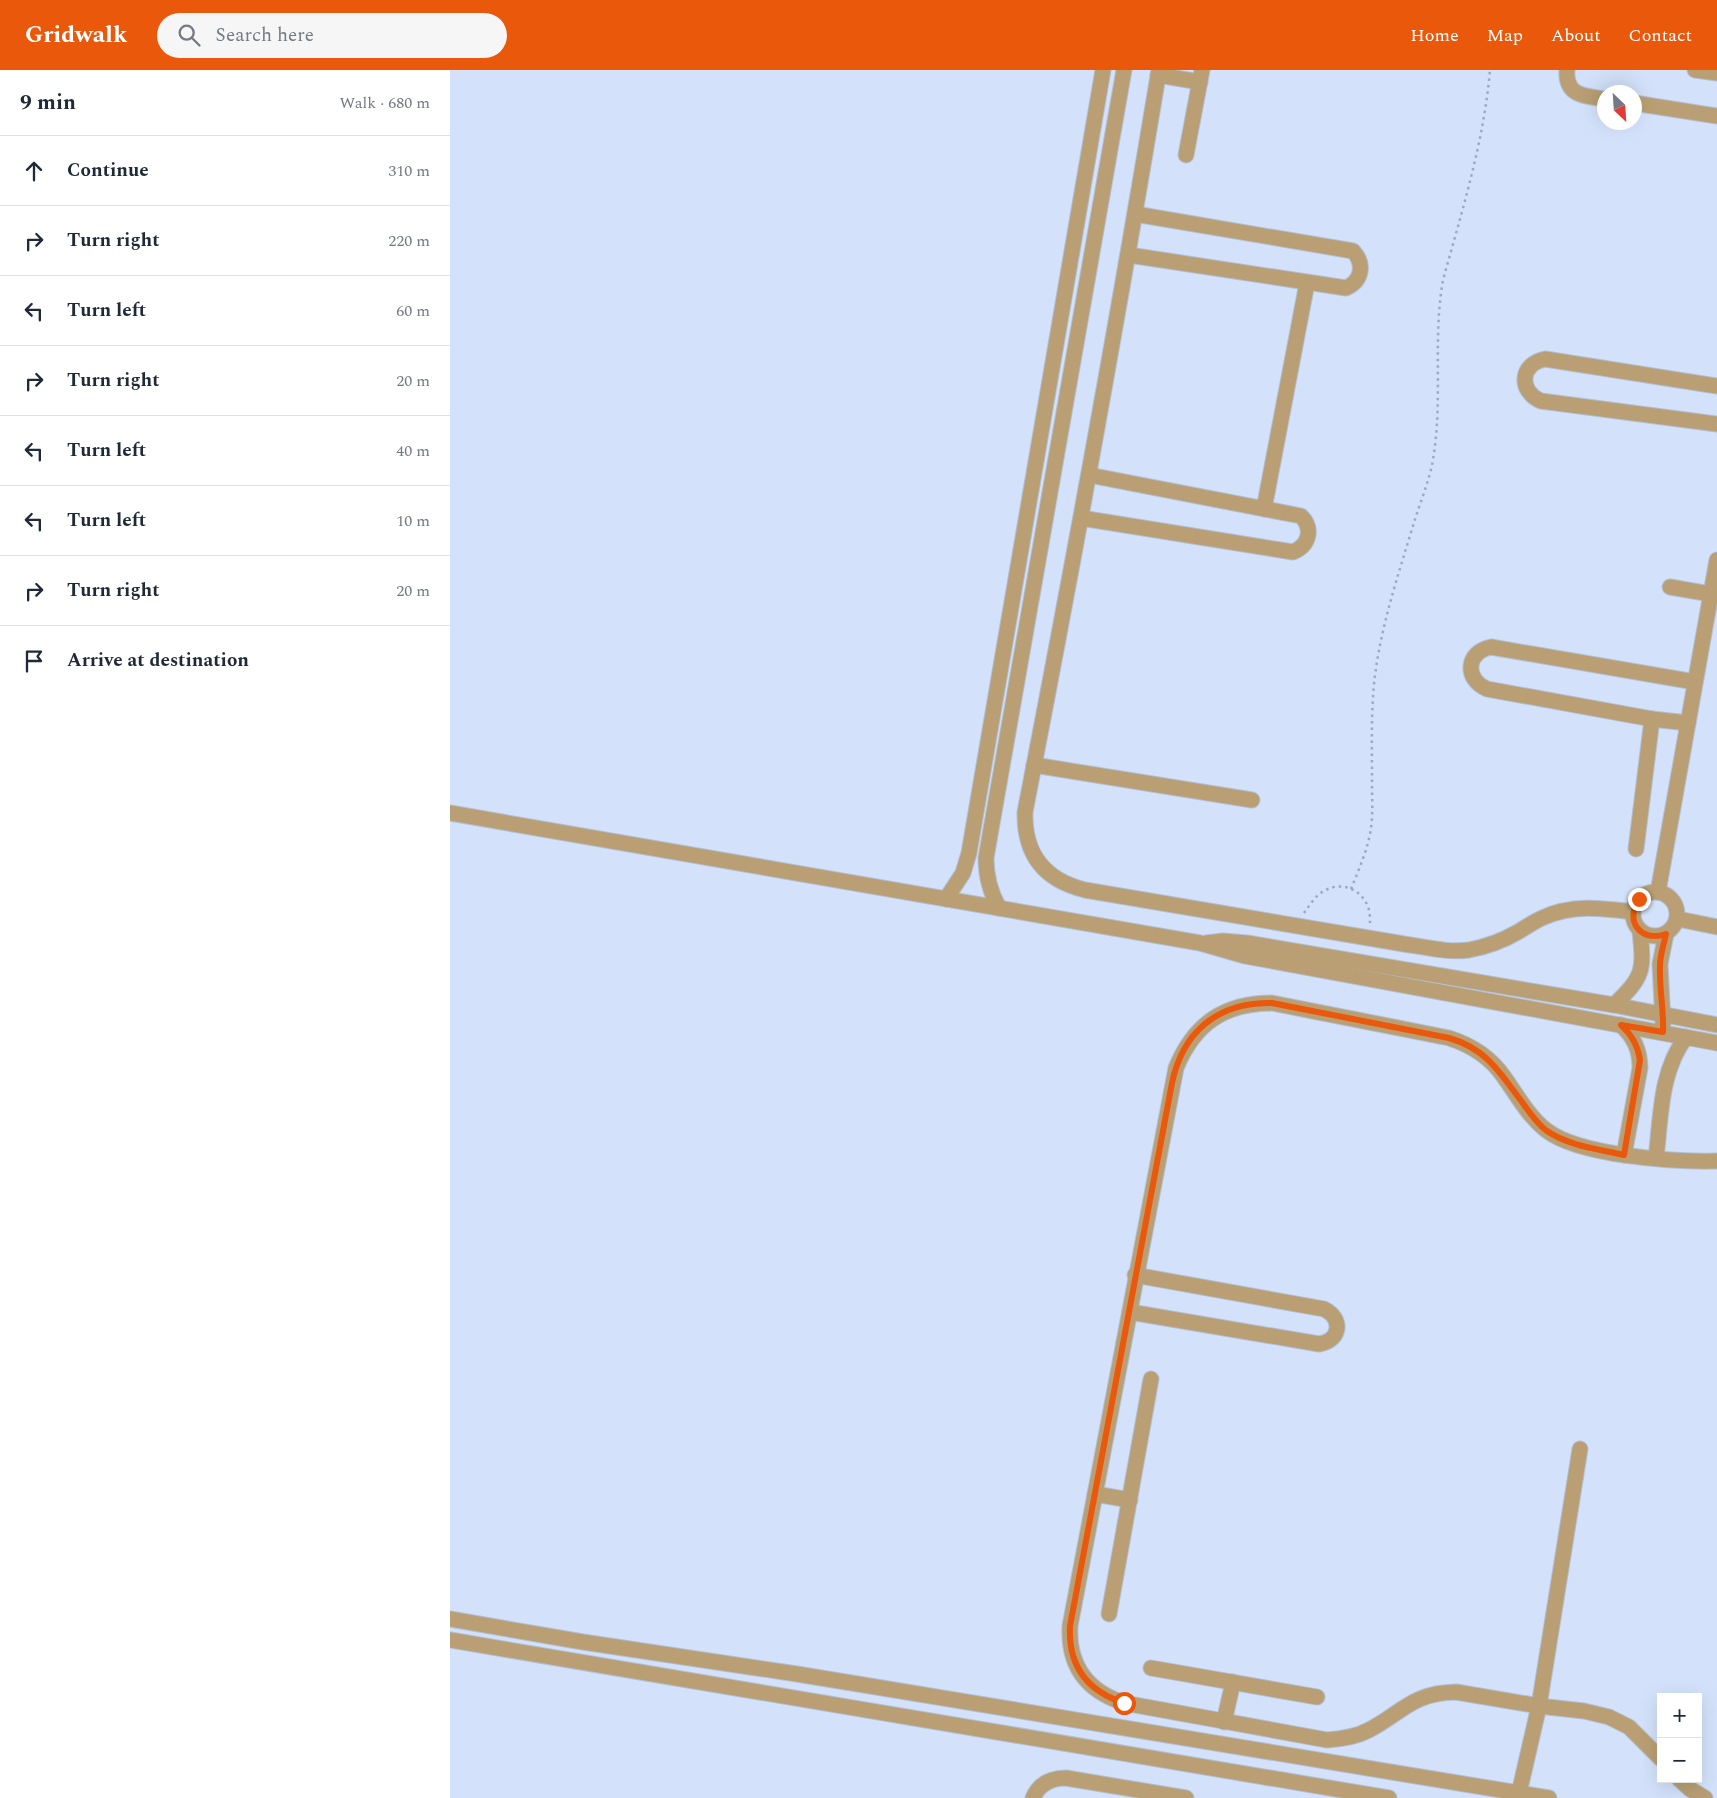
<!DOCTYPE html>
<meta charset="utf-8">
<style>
:root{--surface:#fff;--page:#f6f6f7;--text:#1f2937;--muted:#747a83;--line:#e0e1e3;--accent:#ea580c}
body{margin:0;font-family:Spectral,serif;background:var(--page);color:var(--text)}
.controls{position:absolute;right:15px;bottom:15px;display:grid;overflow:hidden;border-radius:0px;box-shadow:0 5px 20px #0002}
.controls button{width:45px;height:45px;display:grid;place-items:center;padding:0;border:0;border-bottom:1px solid var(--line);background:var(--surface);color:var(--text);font:25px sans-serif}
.compass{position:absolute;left:1147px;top:15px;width:45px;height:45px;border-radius:50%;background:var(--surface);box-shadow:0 5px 20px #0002;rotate:155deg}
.stop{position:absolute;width:15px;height:15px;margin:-11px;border:4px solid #ea580c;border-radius:50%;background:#fff}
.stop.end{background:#ea580c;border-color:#fff;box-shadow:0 1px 5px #0008}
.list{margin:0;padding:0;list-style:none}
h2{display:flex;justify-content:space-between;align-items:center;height:65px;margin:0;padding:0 20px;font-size:21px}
h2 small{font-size:16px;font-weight:400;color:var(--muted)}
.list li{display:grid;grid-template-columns:32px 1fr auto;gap:15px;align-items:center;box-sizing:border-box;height:70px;padding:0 20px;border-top:1px solid var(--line)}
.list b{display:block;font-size:19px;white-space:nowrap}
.list em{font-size:16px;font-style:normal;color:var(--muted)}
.icon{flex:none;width:28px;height:28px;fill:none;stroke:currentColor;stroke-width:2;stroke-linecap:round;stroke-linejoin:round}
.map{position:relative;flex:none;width:1267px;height:1728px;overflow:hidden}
header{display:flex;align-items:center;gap:30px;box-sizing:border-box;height:70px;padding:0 25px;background:var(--accent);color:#fff}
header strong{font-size:24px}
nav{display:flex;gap:28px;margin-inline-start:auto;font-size:18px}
.search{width:350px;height:45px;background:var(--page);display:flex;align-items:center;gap:12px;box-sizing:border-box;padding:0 18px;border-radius:28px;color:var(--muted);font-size:19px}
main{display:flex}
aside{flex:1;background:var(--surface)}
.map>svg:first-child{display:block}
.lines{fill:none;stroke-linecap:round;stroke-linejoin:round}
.minor-casing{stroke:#b2c0d6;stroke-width:17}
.path{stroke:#9ca9be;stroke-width:2.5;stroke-dasharray:2.5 4;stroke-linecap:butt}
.minor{stroke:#b99f73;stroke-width:15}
.route{stroke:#ea580c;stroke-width:6}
</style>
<header>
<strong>Gridwalk</strong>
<div class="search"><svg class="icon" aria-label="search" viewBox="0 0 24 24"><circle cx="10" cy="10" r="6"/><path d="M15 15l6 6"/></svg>Search here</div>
<nav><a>Home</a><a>Map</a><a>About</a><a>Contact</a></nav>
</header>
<main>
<aside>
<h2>9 min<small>Walk · 680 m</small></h2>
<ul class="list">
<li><svg class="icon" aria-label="ahead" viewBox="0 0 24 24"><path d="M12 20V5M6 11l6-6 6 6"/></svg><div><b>Continue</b></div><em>310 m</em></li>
<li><svg class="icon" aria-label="right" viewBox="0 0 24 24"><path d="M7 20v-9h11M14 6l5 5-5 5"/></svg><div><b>Turn right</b></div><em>220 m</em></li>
<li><svg class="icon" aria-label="left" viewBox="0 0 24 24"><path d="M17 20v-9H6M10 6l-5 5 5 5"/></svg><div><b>Turn left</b></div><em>60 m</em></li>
<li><svg class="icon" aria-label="right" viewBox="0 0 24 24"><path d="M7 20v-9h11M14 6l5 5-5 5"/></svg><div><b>Turn right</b></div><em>20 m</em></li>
<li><svg class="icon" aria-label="left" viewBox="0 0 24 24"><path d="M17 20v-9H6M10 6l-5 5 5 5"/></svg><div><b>Turn left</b></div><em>40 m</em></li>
<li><svg class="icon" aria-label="left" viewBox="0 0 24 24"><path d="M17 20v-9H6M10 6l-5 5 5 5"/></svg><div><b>Turn left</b></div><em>10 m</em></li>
<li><svg class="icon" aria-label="right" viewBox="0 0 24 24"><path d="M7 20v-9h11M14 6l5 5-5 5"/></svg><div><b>Turn right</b></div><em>20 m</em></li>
<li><svg class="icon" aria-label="arrive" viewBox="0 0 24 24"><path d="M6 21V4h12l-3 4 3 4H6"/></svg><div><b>Arrive at destination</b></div></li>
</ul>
</aside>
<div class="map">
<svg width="1267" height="1728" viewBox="0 0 1267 1728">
<rect width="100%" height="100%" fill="#d3e2fa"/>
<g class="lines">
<defs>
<g id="minor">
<path d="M 709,0 C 668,248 623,495 575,742 C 574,784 594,810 635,820 L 954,874 C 975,877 998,883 1019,880 C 1035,877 1052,871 1066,863 C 1075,858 1083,852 1092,848 C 1122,834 1152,838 1183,842"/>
<path d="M 1117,0 C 1115,26 1135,26 1154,29"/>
<polyline points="1245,0 1267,3"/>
<polyline points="708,5 750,12"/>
<polyline points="1184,33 1267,46"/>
<polyline points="736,85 752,0"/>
<path d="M 679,185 L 896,218 C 912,211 915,194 903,181 L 685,144"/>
<path d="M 1267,316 L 1095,289 C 1070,294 1068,321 1091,331 L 1267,354"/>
<polyline points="814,439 857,213"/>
<path d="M 631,448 L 843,482 C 860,475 863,458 851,446 L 639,405"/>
<polyline points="1220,517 1267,525"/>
<path d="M 1238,653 L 1202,649 L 1037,619 C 1014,609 1016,582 1041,577 L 1245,612"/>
<polyline points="584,695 802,730"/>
<polyline points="0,743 750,873 795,886 1267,973"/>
<polyline points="1186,779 1202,649"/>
<circle cx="1205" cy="844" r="22"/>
<polyline points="1208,822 1267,490"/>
<polyline points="496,829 513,803 519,783 653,0"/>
<path d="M 549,838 C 540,822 536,807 536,788 L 674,0"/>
<polyline points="1228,849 1267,857"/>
<polyline points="756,873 773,871 797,873 1164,935 1267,955"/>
<path d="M 1164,935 C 1194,906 1194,901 1190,861"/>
<polyline points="1213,954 1210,894 1216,864"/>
<path d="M 1171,955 C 1184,967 1190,980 1190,998 L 1174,1085"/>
<path d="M 1206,1088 C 1211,1047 1210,1001 1236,967"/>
<path d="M 680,1242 L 869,1274 C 890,1271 894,1249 874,1239 L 685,1205"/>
<polyline points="645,1424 680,1430"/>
<polyline points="659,1544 701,1309"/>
<polyline points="0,1549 133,1572 347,1604 1099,1728"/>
<polyline points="0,1570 939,1728"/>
<polyline points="701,1598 867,1627"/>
<polyline points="774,1652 783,1612"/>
<path d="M 1211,1689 L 1179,1657 L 1159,1647 L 1134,1641 L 1089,1636 L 1006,1622 C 962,1623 953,1642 919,1660 C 906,1667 892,1669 877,1670 L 674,1633 C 637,1621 618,1596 620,1556 L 726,998 C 744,954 774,933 822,933 L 999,968 C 1021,975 1041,988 1054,1007 C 1067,1025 1078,1046 1096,1060 C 1129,1086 1225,1092 1267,1091"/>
<polyline points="1229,1709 1240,1719 1255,1728"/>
<polyline points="1069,1723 1089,1636 1130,1379"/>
<path d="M 583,1728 C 589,1714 601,1708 616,1708 L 736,1728"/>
</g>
</defs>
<use href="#minor" class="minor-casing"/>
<g class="path">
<path d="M 901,819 C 909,799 918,779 921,758 C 923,743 922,728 922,712 C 922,680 921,647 924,614 C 930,557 949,503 965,449 C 971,431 978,413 982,395 C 994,332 982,273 993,210 C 1012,141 1034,71 1040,0"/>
<path d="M 854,843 C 860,835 866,824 876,820 C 892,811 912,820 918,837 C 920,842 920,848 920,853"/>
</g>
<use href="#minor" class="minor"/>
</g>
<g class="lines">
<path class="route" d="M 674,1633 C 637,1621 618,1596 620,1556 L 722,1013 C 733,961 768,932 822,933 L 999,968 C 1037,979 1050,1003 1072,1032 C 1079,1042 1087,1054 1097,1061 C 1119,1076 1148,1079 1174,1085 L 1190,990 C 1188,975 1182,965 1171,955 L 1213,962 C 1214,940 1209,918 1210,895 C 1210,885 1214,874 1216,864 C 1191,873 1174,851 1189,829"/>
</g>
</svg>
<div class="controls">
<button>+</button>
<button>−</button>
</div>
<svg class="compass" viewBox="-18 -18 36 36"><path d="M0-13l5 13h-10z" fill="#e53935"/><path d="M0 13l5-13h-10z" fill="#747a83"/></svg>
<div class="stop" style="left:674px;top:1633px"></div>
<div class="stop end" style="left:1189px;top:829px"></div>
</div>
</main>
